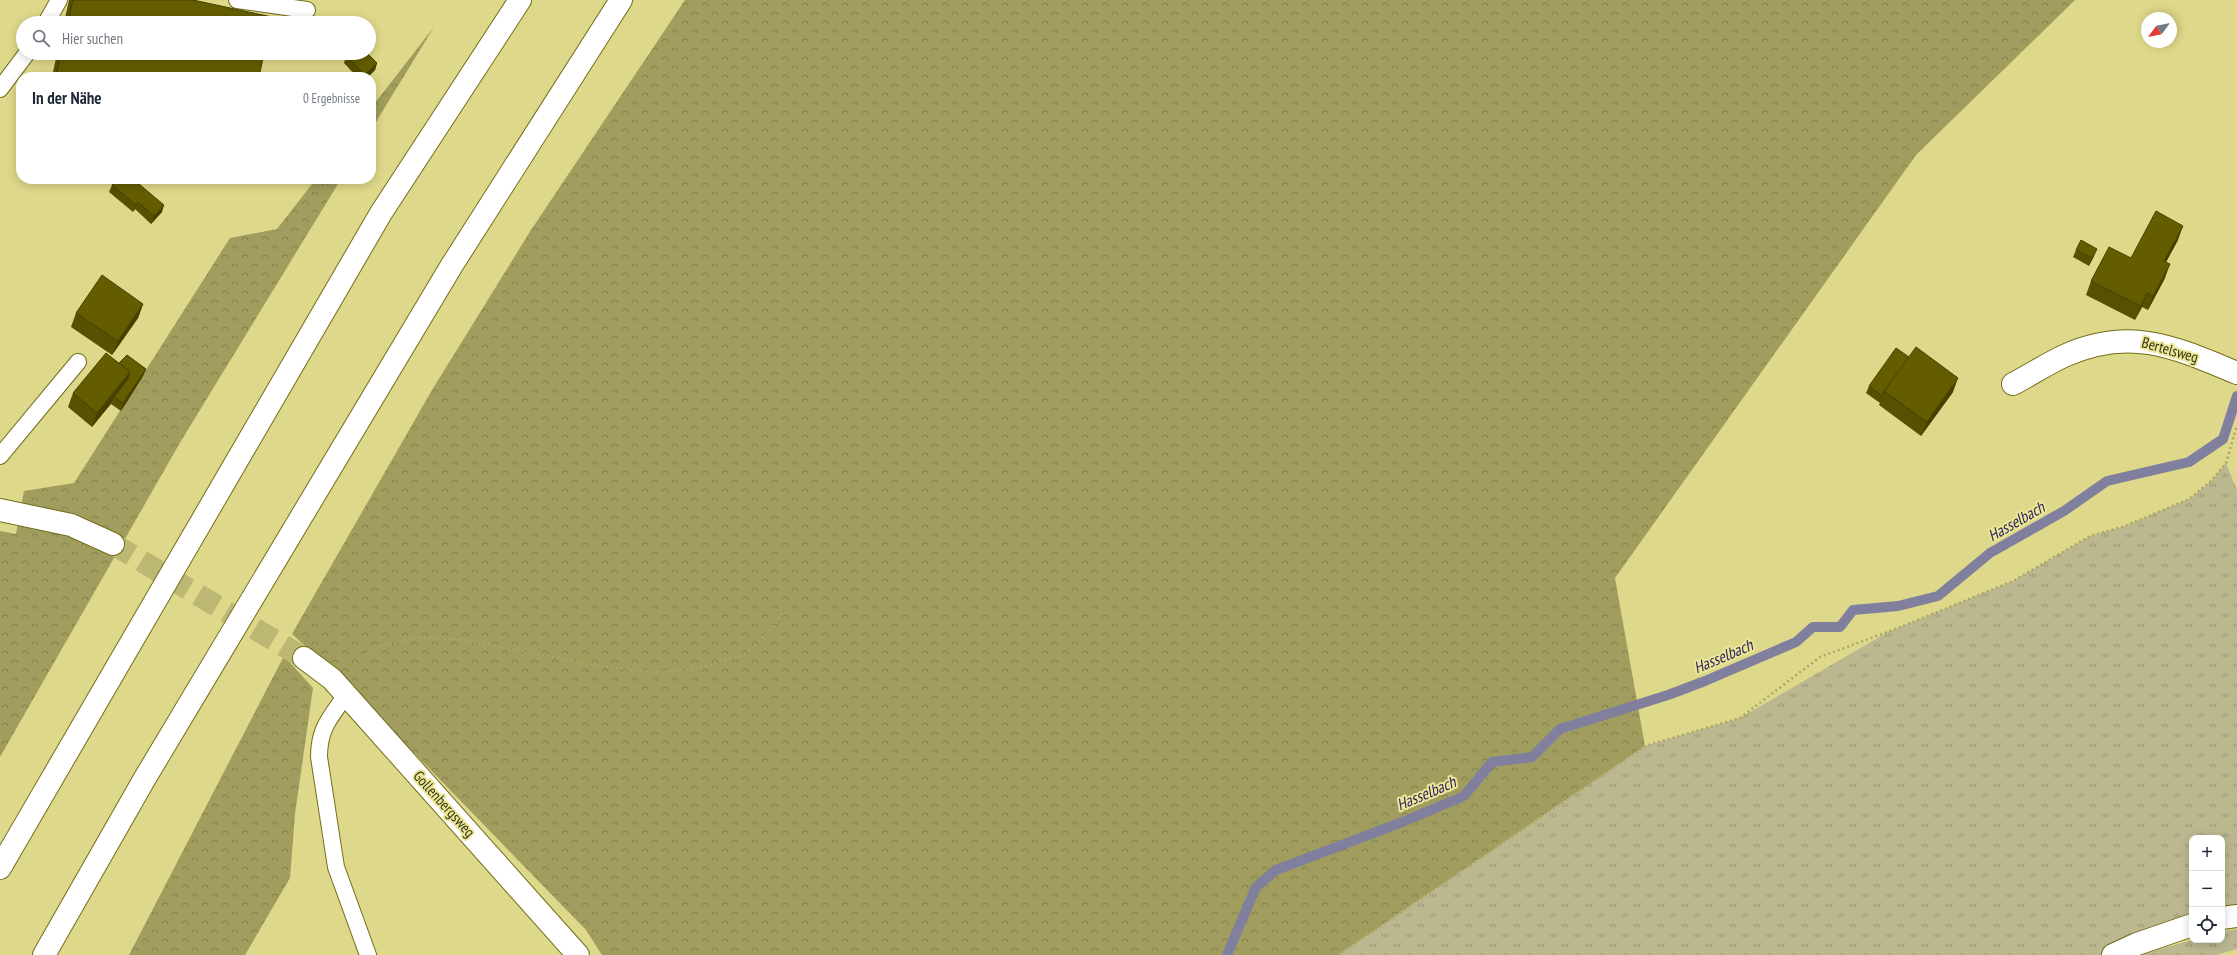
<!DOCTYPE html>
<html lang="de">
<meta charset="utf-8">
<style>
:root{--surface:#fff;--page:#f6f6f7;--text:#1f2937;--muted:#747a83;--line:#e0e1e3}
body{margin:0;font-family:"PT Sans Narrow",sans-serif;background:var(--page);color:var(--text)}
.controls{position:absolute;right:12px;bottom:12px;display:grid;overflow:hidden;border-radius:8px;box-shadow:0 2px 10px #0003}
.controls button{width:36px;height:36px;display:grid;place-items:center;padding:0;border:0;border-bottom:1px solid var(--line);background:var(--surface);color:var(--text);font:20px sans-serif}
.compass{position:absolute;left:2141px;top:12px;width:36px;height:36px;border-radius:50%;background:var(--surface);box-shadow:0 2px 10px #0003;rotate:238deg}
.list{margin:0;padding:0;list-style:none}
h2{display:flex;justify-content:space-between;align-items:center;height:52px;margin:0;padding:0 16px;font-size:17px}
h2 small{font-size:13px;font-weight:400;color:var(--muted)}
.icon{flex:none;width:22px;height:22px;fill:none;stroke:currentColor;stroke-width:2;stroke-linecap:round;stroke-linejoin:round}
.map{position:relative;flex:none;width:2237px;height:955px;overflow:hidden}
.search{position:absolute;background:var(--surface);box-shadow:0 2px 10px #0003;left:16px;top:16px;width:360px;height:44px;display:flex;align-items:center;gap:10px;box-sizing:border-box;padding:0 14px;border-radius:22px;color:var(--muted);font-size:15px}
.panel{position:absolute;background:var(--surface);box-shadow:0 2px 10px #0003;left:16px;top:72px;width:360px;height:112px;border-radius:16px}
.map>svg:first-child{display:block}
.grass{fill:url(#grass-tufts)}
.forest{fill:url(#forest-crowns)}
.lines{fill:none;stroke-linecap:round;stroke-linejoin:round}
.stream{stroke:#80809e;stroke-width:10}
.minor-tunnel{stroke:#bcb772;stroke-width:22;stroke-dasharray:22 11;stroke-linecap:butt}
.service-casing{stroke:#736c19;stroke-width:18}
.minor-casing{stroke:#736c19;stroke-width:24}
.motorway-casing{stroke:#736c19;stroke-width:24}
.path{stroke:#aba666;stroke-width:2.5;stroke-dasharray:2 3;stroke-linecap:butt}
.service{stroke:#fff;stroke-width:16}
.minor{stroke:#fff;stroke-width:22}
.motorway{stroke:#fff;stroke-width:22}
.wall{fill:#565000}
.shaded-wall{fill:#464100}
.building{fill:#645d00;stroke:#464100}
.labels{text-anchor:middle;stroke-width:4;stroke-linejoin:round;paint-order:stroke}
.street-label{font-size:15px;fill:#363413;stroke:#ebe696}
.water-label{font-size:16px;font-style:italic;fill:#2c2264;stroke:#ebe696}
</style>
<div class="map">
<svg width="2237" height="955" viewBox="0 0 2237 955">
<defs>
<pattern id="grass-tufts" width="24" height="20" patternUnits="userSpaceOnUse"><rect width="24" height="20" fill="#bbb890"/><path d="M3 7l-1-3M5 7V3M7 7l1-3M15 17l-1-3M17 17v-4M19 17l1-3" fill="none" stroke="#999674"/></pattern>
<pattern id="forest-crowns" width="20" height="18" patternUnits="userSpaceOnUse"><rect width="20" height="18" fill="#a19d5f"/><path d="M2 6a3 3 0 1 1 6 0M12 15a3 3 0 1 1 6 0" fill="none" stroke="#84814d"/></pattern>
</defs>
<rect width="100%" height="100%" fill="#ded88a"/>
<g class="grass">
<polygon points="2226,463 2237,490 2237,911 2222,914 2222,838 2192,838 2192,922 2105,955 1338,955 1645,746 1740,718 1888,632 2013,581 2090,536 2125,526 2189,499 2211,481"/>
<polygon points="2237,929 2237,949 2216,955 2140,955 2192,940 2222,940 2222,932"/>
</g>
<g class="forest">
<polygon points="685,0 2075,0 1916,155 1615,578 1645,746 1338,955 602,955 586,930 354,691 292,634 432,390 531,230"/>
<polygon points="434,27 371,130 371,108"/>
<polygon points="316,179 341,179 181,441 0,757 0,531 16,534 24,491 74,483 230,238 277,229"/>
<polygon points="284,656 313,688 295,814 290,878 245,955 129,955"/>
</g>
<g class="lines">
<polyline class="stream" points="1227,955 1256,887 1276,870 1405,821 1464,796 1492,762 1532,757 1560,729 1668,695 1705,681 1796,642 1813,627 1840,627 1853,610 1898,606 1938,596 1990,553 2064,511 2107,481 2189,462 2223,439 2237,396"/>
<polyline class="minor-tunnel" points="113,544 304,658"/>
<defs>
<g id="service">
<polyline points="237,0 307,10"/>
<polyline points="46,23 59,0"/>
<polyline points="0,89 27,53"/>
<polyline points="0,456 78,362"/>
<path d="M 346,695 C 330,718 319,728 319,757 L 336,867 L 368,955"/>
</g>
<g id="minor">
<path d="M 2013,384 C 2030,375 2047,364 2064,356 C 2130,326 2175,347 2237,373"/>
<polyline points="0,510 71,525 113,544"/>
<polyline points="304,658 332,679 578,955"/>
<polyline points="2222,918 2237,916"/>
<polyline points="2113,955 2137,944 2192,925"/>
</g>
<g id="motorway">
<polyline points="0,868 381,213 520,0"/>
<polyline points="44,955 145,778 452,265 621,0"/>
</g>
</defs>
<use href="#service" class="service-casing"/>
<use href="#minor" class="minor-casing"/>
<use href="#motorway" class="motorway-casing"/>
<g class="path">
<polyline points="354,662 381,646 414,638 461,639 598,666 656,672 690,670 745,654 762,640 783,613"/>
<polyline points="1338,955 1645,746 1740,718 1820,657 1898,628 2013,581 2090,536 2125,526 2189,499 2211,481 2226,463 2237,425"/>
</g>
<use href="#service" class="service"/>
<use href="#minor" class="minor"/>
<use href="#motorway" class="motorway"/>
</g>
<g class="wall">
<polygon points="69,0 193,0 271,23 64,23"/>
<polygon points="57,53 264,53 259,77 52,77"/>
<polygon points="346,56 377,63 375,70 368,77 357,77 344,63"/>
<polygon points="112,185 162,212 151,224 135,209 133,212 109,192"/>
<polygon points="2178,240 2166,262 2165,278 2148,310 2142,307 2135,320 2086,295 2091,281"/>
<polygon points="2076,250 2094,256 2089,266 2073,257"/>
<polygon points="143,304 138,318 112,355 71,327 76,313"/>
<polygon points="119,363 146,369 143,376 121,411 111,404 92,427 68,407 73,393"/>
<polygon points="1869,386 1953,392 1921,436 1879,405 1880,403 1866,393"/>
</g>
<g class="shaded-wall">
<polygon points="377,63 375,70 368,77 364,77 365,75"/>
<polygon points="138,202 135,209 133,212 136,205"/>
<polygon points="164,205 162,212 151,224 154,216"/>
<polygon points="2183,226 2178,240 2159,275 2164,261"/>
<polygon points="2097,249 2094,256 2089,266 2092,258"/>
<polygon points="2170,264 2165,278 2148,310 2153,296"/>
<polygon points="2147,293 2142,307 2135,320 2141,306"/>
<polygon points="143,304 138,318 112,355 118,341"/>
<polygon points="146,369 143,376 121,411 123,403"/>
<polygon points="130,372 125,387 114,397 111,403 92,427 97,413"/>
<polygon points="1958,378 1953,392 1921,436 1927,422"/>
</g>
<g class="building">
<polygon points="73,0 193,0 272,17 271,23 68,23"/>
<polygon points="61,53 264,53 259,77 79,77 57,72"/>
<polygon points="349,53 367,53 377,63 365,75 346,56"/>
<polygon points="116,179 133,179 164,205 154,216 138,202 136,205 112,185"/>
<polygon points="2156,211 2183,226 2164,261 2170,264 2153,296 2147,293 2141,306 2091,281 2109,247 2131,258"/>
<polygon points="2081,240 2097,249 2092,258 2076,250"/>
<polygon points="102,275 143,304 118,341 76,313"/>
<polygon points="1916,347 1958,378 1927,422 1884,391"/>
<polygon points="1896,348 1909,357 1884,391 1882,396 1869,386"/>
<polygon points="106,353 130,372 97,413 73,393"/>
<polygon points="127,355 146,369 123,403 114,397 128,379 130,372 119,363"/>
</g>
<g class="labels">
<g class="street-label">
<text transform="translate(2170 350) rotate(16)" y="5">Bertelsweg</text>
<text transform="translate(444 804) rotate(48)" y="5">Gollenbergsweg</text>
</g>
<g class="water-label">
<text transform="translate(2016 521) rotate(-30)" y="6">Hasselbach</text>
<text transform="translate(1723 656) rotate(-23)" y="6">Hasselbach</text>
<text transform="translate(1426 793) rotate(-23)" y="6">Hasselbach</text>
</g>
</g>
</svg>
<div class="controls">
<button>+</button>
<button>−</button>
<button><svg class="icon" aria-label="locate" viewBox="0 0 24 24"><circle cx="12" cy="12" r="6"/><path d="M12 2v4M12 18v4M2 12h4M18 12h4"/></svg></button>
</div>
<svg class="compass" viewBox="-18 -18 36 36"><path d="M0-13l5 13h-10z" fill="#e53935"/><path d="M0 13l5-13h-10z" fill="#747a83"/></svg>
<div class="search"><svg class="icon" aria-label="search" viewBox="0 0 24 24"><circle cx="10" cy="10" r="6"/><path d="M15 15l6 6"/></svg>Hier suchen</div>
<section class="panel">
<h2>In der Nähe<small>0 Ergebnisse</small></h2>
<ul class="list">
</ul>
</section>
</div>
